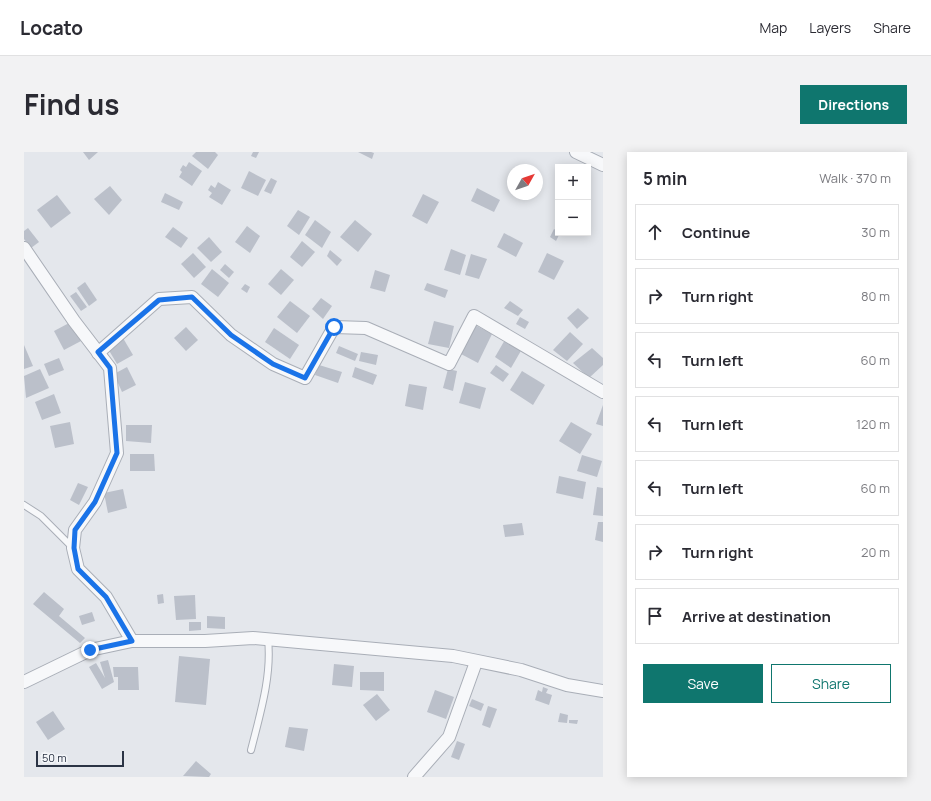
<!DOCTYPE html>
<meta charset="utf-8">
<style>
:root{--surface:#fff;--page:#f2f2f3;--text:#2b2b33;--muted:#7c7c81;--line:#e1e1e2;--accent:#0f766e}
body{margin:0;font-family:Manrope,sans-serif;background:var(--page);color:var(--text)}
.controls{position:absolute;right:12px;top:12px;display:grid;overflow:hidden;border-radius:0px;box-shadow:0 2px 10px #0003}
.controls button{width:36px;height:36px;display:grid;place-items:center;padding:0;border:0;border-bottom:1px solid var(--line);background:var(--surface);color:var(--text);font:20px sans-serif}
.compass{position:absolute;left:483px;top:12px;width:36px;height:36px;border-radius:50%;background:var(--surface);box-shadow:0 2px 10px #0003;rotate:50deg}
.scale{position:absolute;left:12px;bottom:10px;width:88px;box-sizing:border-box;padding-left:4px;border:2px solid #2b3445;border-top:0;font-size:11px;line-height:14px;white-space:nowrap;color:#2b3445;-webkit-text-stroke:3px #f4f6f9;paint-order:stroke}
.stop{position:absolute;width:12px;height:12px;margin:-9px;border:3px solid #1a73e8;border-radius:50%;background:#fff}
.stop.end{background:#1a73e8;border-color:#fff;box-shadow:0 1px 4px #0008}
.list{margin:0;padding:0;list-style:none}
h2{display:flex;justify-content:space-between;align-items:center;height:52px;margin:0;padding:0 16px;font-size:17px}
h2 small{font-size:13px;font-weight:400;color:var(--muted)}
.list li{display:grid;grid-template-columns:26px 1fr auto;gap:12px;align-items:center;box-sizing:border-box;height:56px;margin:0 8px 8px;padding:0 8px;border:1px solid var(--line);border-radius:0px}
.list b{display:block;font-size:15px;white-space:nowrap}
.list em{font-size:13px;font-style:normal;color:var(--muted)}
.actions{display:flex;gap:8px;padding:12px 16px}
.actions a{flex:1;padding:9px 0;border:1px solid var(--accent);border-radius:0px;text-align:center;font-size:14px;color:var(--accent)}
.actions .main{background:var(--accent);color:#fff}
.icon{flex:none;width:22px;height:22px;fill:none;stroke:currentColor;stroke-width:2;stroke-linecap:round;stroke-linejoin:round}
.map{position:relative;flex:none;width:579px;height:625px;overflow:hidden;border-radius:0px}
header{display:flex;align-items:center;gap:24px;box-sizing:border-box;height:56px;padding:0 20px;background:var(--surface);border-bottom:1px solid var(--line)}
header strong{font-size:19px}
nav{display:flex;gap:22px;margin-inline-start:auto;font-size:14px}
.intro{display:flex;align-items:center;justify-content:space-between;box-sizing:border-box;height:96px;padding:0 24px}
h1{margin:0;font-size:28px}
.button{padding:10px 18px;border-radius:0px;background:var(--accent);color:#fff;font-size:14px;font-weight:700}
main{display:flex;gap:24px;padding:0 24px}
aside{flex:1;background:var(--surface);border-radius:0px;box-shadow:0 2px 10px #0003}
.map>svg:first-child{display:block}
.building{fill:#bbc0ca}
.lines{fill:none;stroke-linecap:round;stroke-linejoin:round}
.lane-casing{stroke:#a9aeb7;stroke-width:8}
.street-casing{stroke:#a9aeb7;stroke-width:14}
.lane{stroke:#f7f8fa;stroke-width:6}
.street{stroke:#f7f8fa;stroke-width:12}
.route{stroke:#1a73e8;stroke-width:5}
</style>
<header>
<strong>Locato</strong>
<nav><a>Map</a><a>Layers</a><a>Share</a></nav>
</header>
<div class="intro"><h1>Find us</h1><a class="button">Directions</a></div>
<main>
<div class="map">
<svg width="579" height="625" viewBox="0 0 579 625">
<rect width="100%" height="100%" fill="#e4e7ec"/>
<g class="building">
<polygon points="59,0 74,0 65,8"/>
<polygon points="172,0 191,0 194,3 184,17 168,4"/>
<polygon points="229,0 235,0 232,6 227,4"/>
<polygon points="334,0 347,0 350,1 348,7"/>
<polygon points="165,10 178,19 168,34 155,25 158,20 156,18 159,13 162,15"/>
<polygon points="225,19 242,28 234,44 217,36"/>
<polygon points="247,26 253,29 247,42 240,39"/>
<polygon points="194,30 207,38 198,53 185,45 188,41 184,38 187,33 191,36"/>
<polygon points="86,34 98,48 85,63 70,47"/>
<polygon points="453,36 476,48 470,60 447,49"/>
<polygon points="141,41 159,50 155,58 137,50"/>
<polygon points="399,42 415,50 403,72 388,64"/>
<polygon points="33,43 47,61 27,76 13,58"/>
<polygon points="274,58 286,65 275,83 263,74"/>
<polygon points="291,68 307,80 298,96 281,83"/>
<polygon points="331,68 348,82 334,100 316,85"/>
<polygon points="223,74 236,84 226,101 211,90"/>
<polygon points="149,75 164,86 157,96 141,85"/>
<polygon points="4,76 15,90 7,96 0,87 0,79"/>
<polygon points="530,77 536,81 532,89 526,85"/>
<polygon points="480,81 499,91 492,105 473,95"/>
<polygon points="185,85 198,100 187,110 173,96"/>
<polygon points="278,89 291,100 278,115 266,105"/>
<polygon points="427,97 442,103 436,123 420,118"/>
<polygon points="306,98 318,108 313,114 303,104"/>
<polygon points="169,101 182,115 170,126 157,112"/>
<polygon points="523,101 540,109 530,128 514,120"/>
<polygon points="447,102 463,107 455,127 441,123"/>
<polygon points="201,112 210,120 205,126 196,118"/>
<polygon points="188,117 205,131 194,145 177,132"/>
<polygon points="257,117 270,128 257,143 244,132"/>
<polygon points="351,118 366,123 361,140 346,136"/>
<polygon points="61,130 73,148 65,154 53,136"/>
<polygon points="403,131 424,138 421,146 400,138"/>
<polygon points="221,132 226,135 223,141 217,137"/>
<polygon points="52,140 63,155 57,159 46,144"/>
<polygon points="297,146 308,154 299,167 288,157"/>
<polygon points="266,149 286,164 273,181 253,165"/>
<polygon points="486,149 499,158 494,164 480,156"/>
<polygon points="554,156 565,166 553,177 543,166"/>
<polygon points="496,165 505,170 501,177 492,172"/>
<polygon points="410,169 430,174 425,196 404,192"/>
<polygon points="47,170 57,189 40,198 30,179"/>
<polygon points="451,173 468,182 454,211 437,202"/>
<polygon points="162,175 174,188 162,199 150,186"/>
<polygon points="250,176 275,193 266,207 241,190"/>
<polygon points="546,180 559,192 543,209 529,198"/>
<polygon points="99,186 109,203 93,212 83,195"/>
<polygon points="482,186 498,197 487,216 471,205"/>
<polygon points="0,193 9,214 0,217"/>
<polygon points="315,194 334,202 331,209 312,201"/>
<polygon points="568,196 579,206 579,213 565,226 549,211"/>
<polygon points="337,200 354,203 352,213 335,209"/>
<polygon points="35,206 40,218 25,224 20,212"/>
<polygon points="295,213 318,220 314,231 291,223"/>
<polygon points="472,213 485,222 479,230 466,221"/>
<polygon points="103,215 112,233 98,240 90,222"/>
<polygon points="331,215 353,223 349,233 328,225"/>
<polygon points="16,217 25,236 2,246 0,224"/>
<polygon points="424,217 433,219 429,239 419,236"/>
<polygon points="498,219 521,233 509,253 486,238"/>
<polygon points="441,230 462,236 456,257 435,251"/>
<polygon points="385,232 403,235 399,258 381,254"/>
<polygon points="30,242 37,261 18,268 11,250"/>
<polygon points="579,253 579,274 572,272"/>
<polygon points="46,270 50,292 31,296 26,274"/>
<polygon points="547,270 568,282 556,302 535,289"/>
<polygon points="102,273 128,273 127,291 102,289"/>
<polygon points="106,302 130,302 131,319 106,319"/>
<polygon points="558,303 578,309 573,325 553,319"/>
<polygon points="535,324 562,330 559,347 532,341"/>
<polygon points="54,331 64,335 55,353 46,348"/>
<polygon points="573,335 579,336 579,364 569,363"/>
<polygon points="99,337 103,356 84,361 80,341"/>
<polygon points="574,370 579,370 579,390 571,388"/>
<polygon points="498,371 500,383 481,385 479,373"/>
<polygon points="20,440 40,457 35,464 61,486 56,491 9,452"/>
<polygon points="139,442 140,451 134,452 133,443"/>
<polygon points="171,443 172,467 152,468 150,444"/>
<polygon points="68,460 71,469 58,473 55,464"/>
<polygon points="183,464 201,465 201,477 183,476"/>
<polygon points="165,470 177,470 177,478 165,479"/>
<polygon points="155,504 186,507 182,553 151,550"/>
<polygon points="84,508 90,530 78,537 65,515 72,511 81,526 76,510"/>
<polygon points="310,512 330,514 328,535 308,533"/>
<polygon points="89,515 114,515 115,538 94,538 94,525 90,525"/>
<polygon points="336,520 360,520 360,539 336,538"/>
<polygon points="519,535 524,537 522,541 528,543 525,553 511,548 514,538 518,540"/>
<polygon points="411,538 430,545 422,567 403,560"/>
<polygon points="353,542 366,558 352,569 339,553"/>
<polygon points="448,547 460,552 457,559 445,554"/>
<polygon points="464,554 473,557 466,576 458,573"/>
<polygon points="29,559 41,577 24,588 12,570"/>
<polygon points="536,561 544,563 543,571 534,570"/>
<polygon points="545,568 554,568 553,572 545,571"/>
<polygon points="265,575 284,577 280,599 261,595"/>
<polygon points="433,589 441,592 435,608 427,605"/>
<polygon points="172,609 187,622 185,625 159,624"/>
</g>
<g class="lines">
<defs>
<g id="lane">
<polyline points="0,353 17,364 48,395"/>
<path d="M 227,598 C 236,562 248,524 244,487"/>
</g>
<g id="street">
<polyline points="552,0 579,13"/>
<polyline points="0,96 50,169 86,216 93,301 71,350 51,378 49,396 54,417 82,445 108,489"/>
<polyline points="74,201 135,147 168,145 207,183 249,212 281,226 310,175 342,176 425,212 450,164 579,240"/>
<polyline points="0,530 66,498 108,489 181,489 229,486 429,504 497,518 543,533 579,539"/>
<polyline points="390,625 425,585 452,510"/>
</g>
</defs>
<use href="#lane" class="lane-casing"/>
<use href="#street" class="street-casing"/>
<use href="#lane" class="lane"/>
<use href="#street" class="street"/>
</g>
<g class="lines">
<polyline class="route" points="66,498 108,489 82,445 54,417 50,396 51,378 71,350 93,301 86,216 74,200 135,148 168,145 207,183 249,212 281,226 310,175"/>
</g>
</svg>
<div class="controls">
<button>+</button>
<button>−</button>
</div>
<svg class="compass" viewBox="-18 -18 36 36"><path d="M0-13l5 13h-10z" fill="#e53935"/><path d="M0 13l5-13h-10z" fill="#7c7c81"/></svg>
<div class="scale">50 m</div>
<div class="stop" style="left:310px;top:175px"></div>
<div class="stop end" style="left:66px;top:498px"></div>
</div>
<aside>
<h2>5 min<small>Walk · 370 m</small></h2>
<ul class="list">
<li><svg class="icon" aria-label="ahead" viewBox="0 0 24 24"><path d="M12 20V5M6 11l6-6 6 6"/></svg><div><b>Continue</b></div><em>30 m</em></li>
<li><svg class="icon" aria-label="right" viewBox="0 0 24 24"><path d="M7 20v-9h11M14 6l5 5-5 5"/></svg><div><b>Turn right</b></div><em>80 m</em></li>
<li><svg class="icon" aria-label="left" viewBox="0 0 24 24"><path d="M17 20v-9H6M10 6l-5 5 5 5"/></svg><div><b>Turn left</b></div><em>60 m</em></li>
<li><svg class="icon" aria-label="left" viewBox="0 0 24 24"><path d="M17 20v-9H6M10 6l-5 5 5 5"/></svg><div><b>Turn left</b></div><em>120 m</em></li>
<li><svg class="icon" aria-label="left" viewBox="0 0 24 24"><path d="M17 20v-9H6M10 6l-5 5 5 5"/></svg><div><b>Turn left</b></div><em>60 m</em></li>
<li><svg class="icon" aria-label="right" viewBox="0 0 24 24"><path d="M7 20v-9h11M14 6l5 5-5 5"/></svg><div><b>Turn right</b></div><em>20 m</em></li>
<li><svg class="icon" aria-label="arrive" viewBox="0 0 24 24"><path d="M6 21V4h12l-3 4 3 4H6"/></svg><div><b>Arrive at destination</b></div></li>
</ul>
<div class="actions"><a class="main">Save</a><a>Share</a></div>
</aside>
</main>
